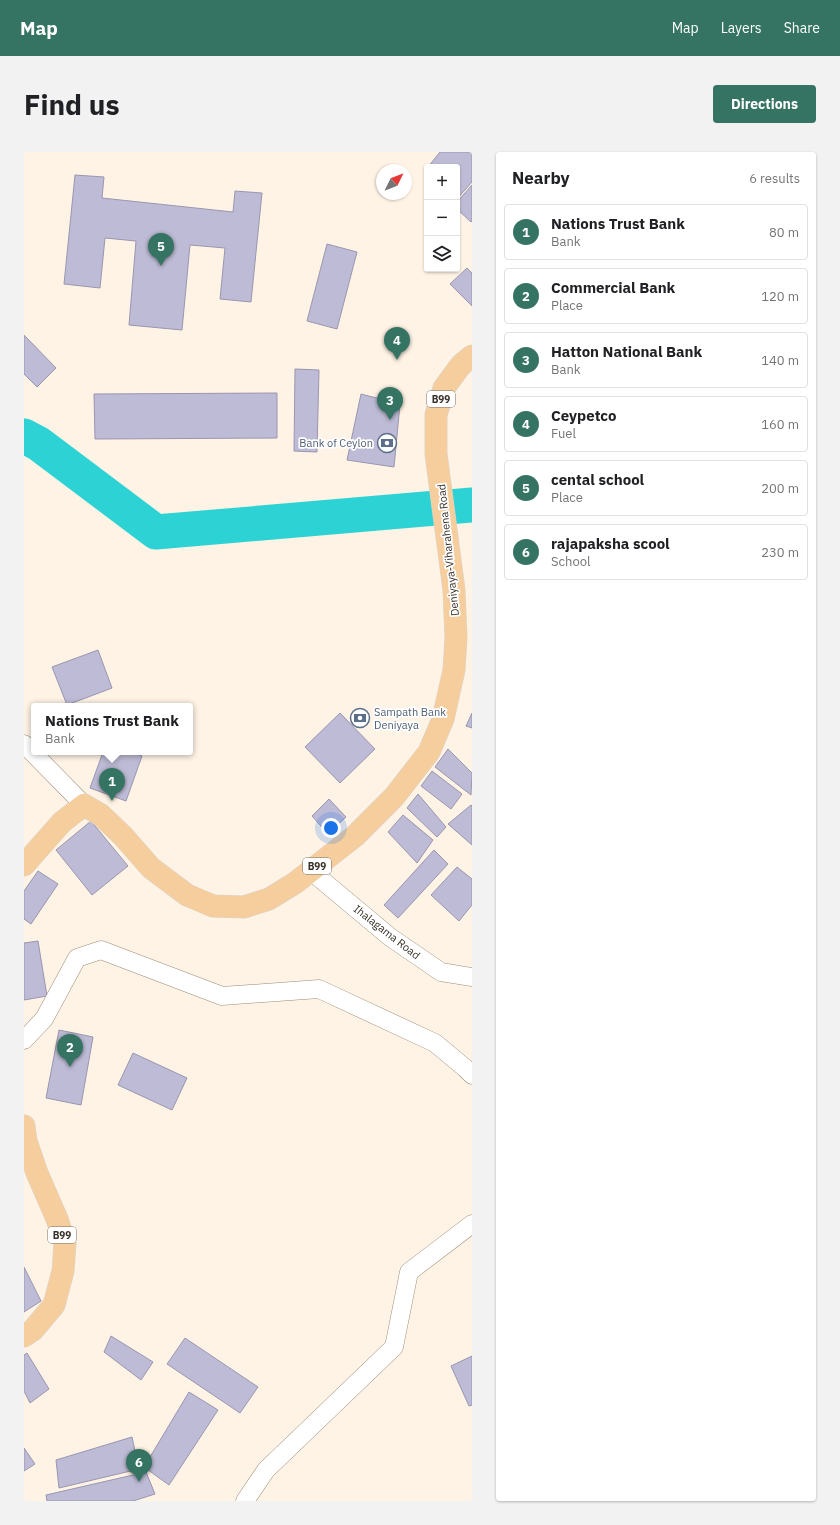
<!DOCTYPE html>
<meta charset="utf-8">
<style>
:root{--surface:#fff;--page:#f2f2f2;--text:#202124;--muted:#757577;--line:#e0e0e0;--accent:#357462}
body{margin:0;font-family:"IBM Plex Sans",sans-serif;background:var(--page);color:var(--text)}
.controls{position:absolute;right:12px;top:12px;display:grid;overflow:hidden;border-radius:4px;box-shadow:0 1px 3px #0004}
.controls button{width:36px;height:36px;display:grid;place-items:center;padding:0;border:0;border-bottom:1px solid var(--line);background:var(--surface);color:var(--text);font:20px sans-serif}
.compass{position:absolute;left:352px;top:12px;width:36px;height:36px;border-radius:50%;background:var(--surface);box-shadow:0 1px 3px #0004;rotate:47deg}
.you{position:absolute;left:307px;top:676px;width:14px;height:14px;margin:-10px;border:3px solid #fff;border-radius:50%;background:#1a73e8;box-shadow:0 0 0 6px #1a73e833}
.badge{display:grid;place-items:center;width:26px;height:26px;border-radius:50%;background:var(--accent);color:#fff;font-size:13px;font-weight:700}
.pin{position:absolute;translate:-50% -33px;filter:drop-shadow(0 1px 2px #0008)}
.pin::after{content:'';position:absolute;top:21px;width:14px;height:12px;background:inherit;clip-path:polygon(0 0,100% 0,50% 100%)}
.popup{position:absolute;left:7px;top:551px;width:162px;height:52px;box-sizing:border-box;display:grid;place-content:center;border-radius:4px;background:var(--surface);filter:drop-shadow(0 1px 3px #0005);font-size:13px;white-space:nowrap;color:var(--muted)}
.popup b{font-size:15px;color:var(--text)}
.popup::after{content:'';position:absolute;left:50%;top:100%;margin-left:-8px;border:8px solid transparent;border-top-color:var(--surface)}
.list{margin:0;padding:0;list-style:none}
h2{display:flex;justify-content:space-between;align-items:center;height:52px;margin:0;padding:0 16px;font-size:17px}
h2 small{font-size:13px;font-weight:400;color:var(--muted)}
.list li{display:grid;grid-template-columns:26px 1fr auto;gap:12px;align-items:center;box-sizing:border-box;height:56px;margin:0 8px 8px;padding:0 8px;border:1px solid var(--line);border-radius:4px}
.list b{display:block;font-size:15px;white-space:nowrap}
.list p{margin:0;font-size:13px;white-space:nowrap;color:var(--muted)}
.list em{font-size:13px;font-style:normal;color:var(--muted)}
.icon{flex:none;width:22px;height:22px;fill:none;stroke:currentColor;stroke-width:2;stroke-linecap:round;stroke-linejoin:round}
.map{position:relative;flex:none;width:448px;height:1349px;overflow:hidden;border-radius:4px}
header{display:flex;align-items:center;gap:24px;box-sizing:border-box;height:56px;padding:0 20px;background:var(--accent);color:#fff}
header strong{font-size:19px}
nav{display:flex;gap:22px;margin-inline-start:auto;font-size:14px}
.intro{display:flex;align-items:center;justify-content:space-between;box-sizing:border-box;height:96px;padding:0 24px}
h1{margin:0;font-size:28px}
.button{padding:10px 18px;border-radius:4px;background:var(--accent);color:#fff;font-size:14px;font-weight:700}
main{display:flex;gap:24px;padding:0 24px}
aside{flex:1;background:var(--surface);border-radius:4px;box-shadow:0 1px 3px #0004}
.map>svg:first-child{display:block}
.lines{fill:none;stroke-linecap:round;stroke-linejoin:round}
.river{stroke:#2dd2d4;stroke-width:35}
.building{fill:#bebbd6;stroke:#9996af}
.minor-casing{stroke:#9d8c76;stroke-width:19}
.primary-casing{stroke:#d7d6d4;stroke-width:23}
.minor{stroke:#fff;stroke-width:18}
.primary{stroke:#f6ce9e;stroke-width:22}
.labels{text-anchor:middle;stroke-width:3.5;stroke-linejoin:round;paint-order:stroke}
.shield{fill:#fff;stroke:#747069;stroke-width:1}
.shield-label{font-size:10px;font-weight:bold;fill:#393229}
.service-label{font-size:11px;fill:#4e5e75;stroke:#fff;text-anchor:end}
.street-label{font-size:11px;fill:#393229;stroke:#fff}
</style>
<header>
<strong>Map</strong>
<nav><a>Map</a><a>Layers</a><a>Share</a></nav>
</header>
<div class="intro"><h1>Find us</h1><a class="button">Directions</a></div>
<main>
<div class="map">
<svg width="448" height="1349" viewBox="0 0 448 1349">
<rect width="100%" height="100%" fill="#fef3e5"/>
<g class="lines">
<polyline class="river" points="0,284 15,292 132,380 448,353"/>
</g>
<g class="building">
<polygon points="416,0 448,0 448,30 433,47 433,15 404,15"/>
<polygon points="51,23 80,25 78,46 209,60 211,39 238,41 227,150 196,147 201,96 166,93 158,178 105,173 112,89 81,86 76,136 40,132"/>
<polygon points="448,33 448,69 447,70 433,57 433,50"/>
<polygon points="303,92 333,100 313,177 283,169"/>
<polygon points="443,116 448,121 448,154 426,132"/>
<polygon points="0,183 32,216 13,235 0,222"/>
<polygon points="271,217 295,218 293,300 270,299"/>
<polygon points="253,241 253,286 71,287 70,242"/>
<polygon points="337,242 376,252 370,315 323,308"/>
<polygon points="74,498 88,536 43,553 28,515"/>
<polygon points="316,561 351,597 316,631 281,595"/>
<polygon points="448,561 448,576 442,574"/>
<polygon points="424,597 448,621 447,643 411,615"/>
<polygon points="79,600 106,600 118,604 102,649 66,636"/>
<polygon points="408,619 438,642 427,657 397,634"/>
<polygon points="394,642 422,675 413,685 383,656"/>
<polygon points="305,647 322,665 304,682 288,664"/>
<polygon points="447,653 448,654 448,693 424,672"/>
<polygon points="379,663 409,688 393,711 364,680"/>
<polygon points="67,669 104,714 68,743 32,698"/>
<polygon points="410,698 424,712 374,766 360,753"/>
<polygon points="433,715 448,727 448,753 435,769 407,743"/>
<polygon points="14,719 34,732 7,772 0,767 0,739"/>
<polygon points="14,789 23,844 0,848 0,791"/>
<polygon points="35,878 69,885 57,953 22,946"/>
<polygon points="109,901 163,926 148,958 94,933"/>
<polygon points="0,1115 17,1149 0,1160"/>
<polygon points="87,1184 129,1210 117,1228 80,1200"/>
<polygon points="161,1186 234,1235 216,1261 143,1212"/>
<polygon points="3,1201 25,1237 6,1251 0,1239 0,1203"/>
<polygon points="448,1204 448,1253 445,1254 427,1214"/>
<polygon points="165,1240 194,1258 145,1333 120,1315"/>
<polygon points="108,1285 115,1317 35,1336 32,1308"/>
<polygon points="0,1296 11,1312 0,1319"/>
<polygon points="122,1320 131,1342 109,1349 23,1349 22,1343"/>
</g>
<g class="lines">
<defs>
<g id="minor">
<polyline points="0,592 60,653"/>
<polyline points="287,719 366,785 417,820 448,825"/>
<polyline points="0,888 20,867 53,806 77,798 198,844 295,837 411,891 441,916 448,923"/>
<polyline points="221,1349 242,1318 370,1195 385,1120 448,1072"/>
</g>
<g id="primary">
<polyline points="0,713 38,670 60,653 77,663 99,684 127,716 163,743 189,754 220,755 245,747 271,731 331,684 370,645 405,600 419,567 430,518 432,485 430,438 412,302 412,263 420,236 437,213 448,204"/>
<polyline points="0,974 2,989 13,1021 33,1067 41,1091 39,1119 30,1153 9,1178 0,1184"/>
</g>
</defs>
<use href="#minor" class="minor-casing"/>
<use href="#primary" class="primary-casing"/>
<use href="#minor" class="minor"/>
<use href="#primary" class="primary"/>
</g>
<defs>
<symbol id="bank-ring" viewBox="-11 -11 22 22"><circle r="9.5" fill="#fff" stroke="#5c6f8a" stroke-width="1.5"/><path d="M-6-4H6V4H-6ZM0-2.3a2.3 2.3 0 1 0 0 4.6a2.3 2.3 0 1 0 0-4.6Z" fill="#5c6f8a"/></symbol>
</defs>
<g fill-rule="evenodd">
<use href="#bank-ring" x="352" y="280" width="22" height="22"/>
<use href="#bank-ring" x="325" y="555" width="22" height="22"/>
</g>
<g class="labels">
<g class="shield">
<rect x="403" y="239" width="28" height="16" rx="3"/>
<rect x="279" y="706" width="28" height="16" rx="3"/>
<rect x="24" y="1075" width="28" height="16" rx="3"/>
</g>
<g class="shield-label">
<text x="417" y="251">B99</text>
<text x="293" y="718">B99</text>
<text x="38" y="1087">B99</text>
</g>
<g class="service-label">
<text x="349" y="295">Bank of Ceylon</text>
<text x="350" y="564" text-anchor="start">Sampath Bank<tspan x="350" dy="13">Deniyaya</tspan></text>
</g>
<g class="street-label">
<text transform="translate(424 398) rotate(-96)" y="4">Deniyaya-Viharahena Road</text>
<text transform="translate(363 780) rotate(38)" y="4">Ihalagama Road</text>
</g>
</g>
</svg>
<div class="controls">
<button>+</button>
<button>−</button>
<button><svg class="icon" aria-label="layers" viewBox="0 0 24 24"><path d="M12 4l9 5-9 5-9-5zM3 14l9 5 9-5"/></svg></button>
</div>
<svg class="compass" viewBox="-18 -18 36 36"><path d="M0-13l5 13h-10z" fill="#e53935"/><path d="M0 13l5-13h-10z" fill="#757577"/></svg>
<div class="you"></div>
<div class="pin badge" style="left:88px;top:649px">1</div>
<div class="popup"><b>Nations Trust Bank</b>Bank</div>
<div class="pin badge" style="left:46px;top:915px">2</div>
<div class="pin badge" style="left:366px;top:268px">3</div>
<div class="pin badge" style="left:373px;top:208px">4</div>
<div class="pin badge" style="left:137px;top:114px">5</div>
<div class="pin badge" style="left:115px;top:1330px">6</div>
</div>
<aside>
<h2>Nearby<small>6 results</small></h2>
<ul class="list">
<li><span class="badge">1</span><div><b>Nations Trust Bank</b><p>Bank</p></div><em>80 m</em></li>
<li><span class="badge">2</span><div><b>Commercial Bank</b><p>Place</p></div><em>120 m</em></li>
<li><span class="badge">3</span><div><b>Hatton National Bank</b><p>Bank</p></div><em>140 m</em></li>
<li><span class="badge">4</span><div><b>Ceypetco</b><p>Fuel</p></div><em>160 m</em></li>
<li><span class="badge">5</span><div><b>cental school</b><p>Place</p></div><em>200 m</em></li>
<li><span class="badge">6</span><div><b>rajapaksha scool</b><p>School</p></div><em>230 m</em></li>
</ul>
</aside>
</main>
